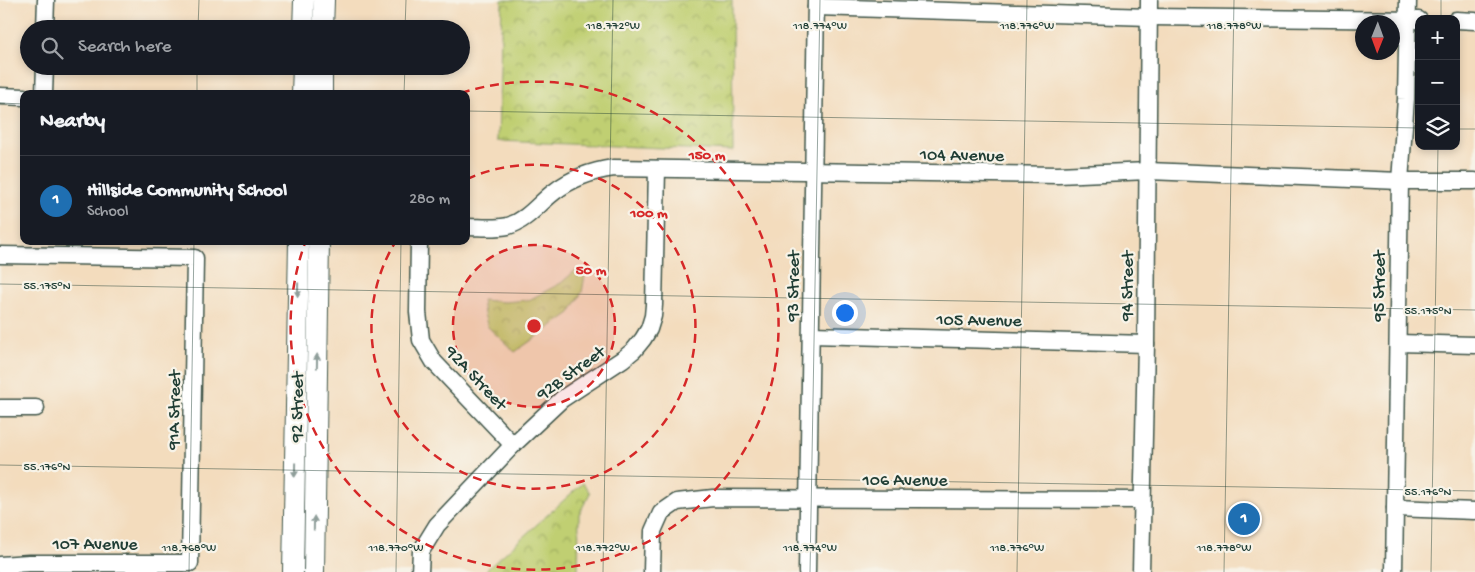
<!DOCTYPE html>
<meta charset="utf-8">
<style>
:root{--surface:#171b24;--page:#242831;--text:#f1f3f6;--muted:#9ea1a6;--line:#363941;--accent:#1f6fb2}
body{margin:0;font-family:"Gochi Hand",sans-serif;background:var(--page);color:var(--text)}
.controls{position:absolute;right:15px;top:15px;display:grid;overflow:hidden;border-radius:10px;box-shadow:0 2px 8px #0003}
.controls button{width:45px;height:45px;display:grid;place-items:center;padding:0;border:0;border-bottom:1px solid var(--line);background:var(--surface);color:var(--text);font:25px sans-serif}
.compass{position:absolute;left:1355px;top:15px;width:45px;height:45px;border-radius:50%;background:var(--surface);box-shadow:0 2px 8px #0003;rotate:181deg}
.you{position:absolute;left:844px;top:312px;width:18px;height:18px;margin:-12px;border:4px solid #fff;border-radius:50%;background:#1a73e8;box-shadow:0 0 0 8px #1a73e833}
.badge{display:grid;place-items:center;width:32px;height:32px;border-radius:50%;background:var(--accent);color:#fff;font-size:16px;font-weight:700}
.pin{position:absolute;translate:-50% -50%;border:2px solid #fff;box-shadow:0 1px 5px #0006}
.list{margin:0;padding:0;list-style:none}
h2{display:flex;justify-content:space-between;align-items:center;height:65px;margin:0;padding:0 20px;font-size:21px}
h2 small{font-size:16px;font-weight:400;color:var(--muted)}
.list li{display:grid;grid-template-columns:32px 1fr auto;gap:15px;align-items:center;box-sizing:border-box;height:90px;padding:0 20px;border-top:1px solid var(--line)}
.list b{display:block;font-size:19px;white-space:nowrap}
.list p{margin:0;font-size:16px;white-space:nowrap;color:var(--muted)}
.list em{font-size:16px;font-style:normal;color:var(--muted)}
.icon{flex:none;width:28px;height:28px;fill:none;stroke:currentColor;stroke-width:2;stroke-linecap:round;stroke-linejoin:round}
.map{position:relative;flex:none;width:1475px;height:572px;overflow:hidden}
.search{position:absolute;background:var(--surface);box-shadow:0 2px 8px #0003;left:20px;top:20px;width:450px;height:55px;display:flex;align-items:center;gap:12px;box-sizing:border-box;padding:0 18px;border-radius:28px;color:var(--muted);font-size:19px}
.panel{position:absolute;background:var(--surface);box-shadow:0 2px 8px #0003;left:20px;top:90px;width:450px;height:155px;border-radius:10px}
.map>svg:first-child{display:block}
.park{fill:url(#park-crowns);stroke:#708653}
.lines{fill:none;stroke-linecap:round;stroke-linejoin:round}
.minor-casing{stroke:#3f5549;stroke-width:19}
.major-casing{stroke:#3f5549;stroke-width:22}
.minor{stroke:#fff;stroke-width:16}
.major{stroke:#fff;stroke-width:20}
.oneway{fill:#8f9e9a}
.ticks{fill:none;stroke:#1f3d34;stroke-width:1;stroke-opacity:0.45}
.ring{fill:none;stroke:#d62828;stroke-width:2.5;stroke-dasharray:9 6}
.labels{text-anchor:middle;stroke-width:4.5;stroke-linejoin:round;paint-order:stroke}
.street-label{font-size:18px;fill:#1f3d34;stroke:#f7f3e8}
.ticks-label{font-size:12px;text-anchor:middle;fill:#1f3d34;stroke:#f7f3e8;stroke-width:4.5;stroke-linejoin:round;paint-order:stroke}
.centre{fill:#d62828;stroke:#f7f3e8;stroke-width:2.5}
.ring-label{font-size:15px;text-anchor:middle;font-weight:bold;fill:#d62828;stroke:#f7f3e8;stroke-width:4.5;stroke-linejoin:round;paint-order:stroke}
</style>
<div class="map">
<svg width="1475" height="572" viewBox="0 0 1475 572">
<defs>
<pattern id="park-crowns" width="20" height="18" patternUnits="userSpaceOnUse" patternTransform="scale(1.25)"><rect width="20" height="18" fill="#c0cf72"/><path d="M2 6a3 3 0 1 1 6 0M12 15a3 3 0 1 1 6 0" fill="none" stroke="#9ba95e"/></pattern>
</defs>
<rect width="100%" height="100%" fill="#f7f3e8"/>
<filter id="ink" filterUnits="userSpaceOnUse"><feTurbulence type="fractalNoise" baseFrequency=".02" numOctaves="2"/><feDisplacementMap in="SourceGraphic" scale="10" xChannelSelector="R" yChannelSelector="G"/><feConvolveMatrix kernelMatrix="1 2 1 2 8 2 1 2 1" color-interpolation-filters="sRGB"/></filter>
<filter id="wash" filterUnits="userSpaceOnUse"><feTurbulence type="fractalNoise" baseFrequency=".0096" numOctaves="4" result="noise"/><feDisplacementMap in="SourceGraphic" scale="20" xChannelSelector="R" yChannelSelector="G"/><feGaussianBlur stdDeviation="1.12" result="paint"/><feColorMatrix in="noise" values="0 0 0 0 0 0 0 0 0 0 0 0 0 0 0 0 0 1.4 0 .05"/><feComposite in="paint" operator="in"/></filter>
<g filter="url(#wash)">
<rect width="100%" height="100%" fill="#f3dcbd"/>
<g class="park">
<polygon points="502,0 732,0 733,151 498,141"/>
<polygon points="576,270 585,275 582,292 570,313 515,352 488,327 484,314 482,300 504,302 529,300 561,283"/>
<polygon points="583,483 590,493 579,514 578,572 484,572"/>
</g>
</g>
<g filter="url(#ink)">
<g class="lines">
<defs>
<g id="minor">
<polyline points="816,7 1150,17 1419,20"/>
<polyline points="1456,20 1475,21"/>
<polyline points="45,29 46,0"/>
<polyline points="44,94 45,66"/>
<polyline points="0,96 24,97"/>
<path d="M 466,227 C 480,227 495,229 508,226 C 528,220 539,203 554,192 C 572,178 592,171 614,168 L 1058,175 L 1148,171 L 1400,181 L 1475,181"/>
<polyline points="419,241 418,312 421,340 434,362 513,445"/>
<polyline points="0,255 195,258 190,563 29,563 0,565"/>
<polyline points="811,335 1146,344"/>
<polyline points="1398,343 1475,345"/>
<polyline points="0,408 36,408"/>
<polyline points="1395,508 1475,511"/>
<polyline points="420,572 421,551 437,525 513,445 562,399 623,359 634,350 643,339 649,329 653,316 654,305 657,169"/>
<polyline points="652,572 653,531 661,513 677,502 713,498 1142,500"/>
<polyline points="807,572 816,0"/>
<polyline points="1141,572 1146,344 1149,0"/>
<polyline points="1394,572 1400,181 1406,99 1408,0"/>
</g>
<g id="major">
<polyline points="303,29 304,0"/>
<polyline points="323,29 324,0"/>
<polyline points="302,94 303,66"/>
<polyline points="322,94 322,66"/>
<polyline points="293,572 299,241"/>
<polyline points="314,572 319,241"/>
</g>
</defs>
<use href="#minor" class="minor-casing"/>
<use href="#major" class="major-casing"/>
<use href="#minor" class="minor"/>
<use href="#major" class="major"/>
</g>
<defs><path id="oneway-solid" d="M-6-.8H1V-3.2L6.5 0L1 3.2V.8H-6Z" transform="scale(1.25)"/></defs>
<g class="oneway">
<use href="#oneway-solid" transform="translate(298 290) rotate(91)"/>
<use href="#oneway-solid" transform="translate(317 361) rotate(-89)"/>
<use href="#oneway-solid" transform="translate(295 470) rotate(91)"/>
<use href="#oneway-solid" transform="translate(314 523) rotate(-89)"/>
</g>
</g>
<path class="ticks" d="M 1441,19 L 1441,0M 198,29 L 199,0M 405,29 L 406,0M 197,94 L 197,66M 404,94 L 405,66M 0,103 L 24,104M 466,111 L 1419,128M 1456,129 L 1475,129M 0,284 L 1475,310M 0,465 L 1475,491M 189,572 L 194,241M 396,572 L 401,241M 603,572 L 613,0M 810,572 L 820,0M 1017,572 L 1027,0M 1224,572 L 1234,0M 1431,572 L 1438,146"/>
<circle cx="534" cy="326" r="81" fill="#d62828" fill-opacity=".12"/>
<g class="ring">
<circle cx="534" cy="326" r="81"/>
<path d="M467 179A162 162 0 1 1 396 241"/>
<path d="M461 93A244 244 0 1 1 305 243"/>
</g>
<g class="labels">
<g class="street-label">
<text transform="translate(962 154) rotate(1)" y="6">104 Avenue</text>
<text transform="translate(792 286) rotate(-89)" y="6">93 Street</text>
<text transform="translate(1126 286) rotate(-89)" y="6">94 Street</text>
<text transform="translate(1378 286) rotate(-90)" y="6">95 Street</text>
<text transform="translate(979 319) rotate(1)" y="6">105 Avenue</text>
<text transform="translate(570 372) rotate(-36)" y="6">92B Street</text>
<text transform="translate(477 377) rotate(47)" y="6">92A Street</text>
<text transform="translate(296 407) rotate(-89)" y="6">92 Street</text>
<text transform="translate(173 410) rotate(-89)" y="6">91A Street</text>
<text x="905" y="485">106 Avenue</text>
<text x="95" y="549">107 Avenue</text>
</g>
</g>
<g class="ticks-label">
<text x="613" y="29">118.772°W</text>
<text x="820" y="29">118.774°W</text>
<text x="1027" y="29">118.776°W</text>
<text x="1234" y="29">118.778°W</text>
<text x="47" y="289">55.175°N</text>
<text x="1428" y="314">55.175°N</text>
<text x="47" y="470">55.176°N</text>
<text x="1428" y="495">55.176°N</text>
<text x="189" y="551">118.768°W</text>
<text x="396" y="551">118.770°W</text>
<text x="603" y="551">118.772°W</text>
<text x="810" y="551">118.774°W</text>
<text x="1017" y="551">118.776°W</text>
<text x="1224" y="551">118.778°W</text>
</g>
<circle cx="534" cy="326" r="8" class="centre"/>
<g class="ring-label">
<text x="707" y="159">150 m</text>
<text x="649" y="217">100 m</text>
<text x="591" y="274">50 m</text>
</g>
</svg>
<div class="controls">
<button>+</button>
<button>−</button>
<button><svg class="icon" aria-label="layers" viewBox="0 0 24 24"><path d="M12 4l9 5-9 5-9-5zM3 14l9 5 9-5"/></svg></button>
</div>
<svg class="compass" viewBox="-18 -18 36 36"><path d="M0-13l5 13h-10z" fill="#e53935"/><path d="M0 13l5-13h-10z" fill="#9ea1a6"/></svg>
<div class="you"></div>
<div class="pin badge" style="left:1244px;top:519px">1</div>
<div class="search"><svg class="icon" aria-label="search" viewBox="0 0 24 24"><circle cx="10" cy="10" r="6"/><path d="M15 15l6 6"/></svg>Search here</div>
<section class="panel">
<h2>Nearby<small></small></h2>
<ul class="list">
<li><span class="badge">1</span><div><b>Hillside Community School</b><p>School</p></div><em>280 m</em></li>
</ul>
</section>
</div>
